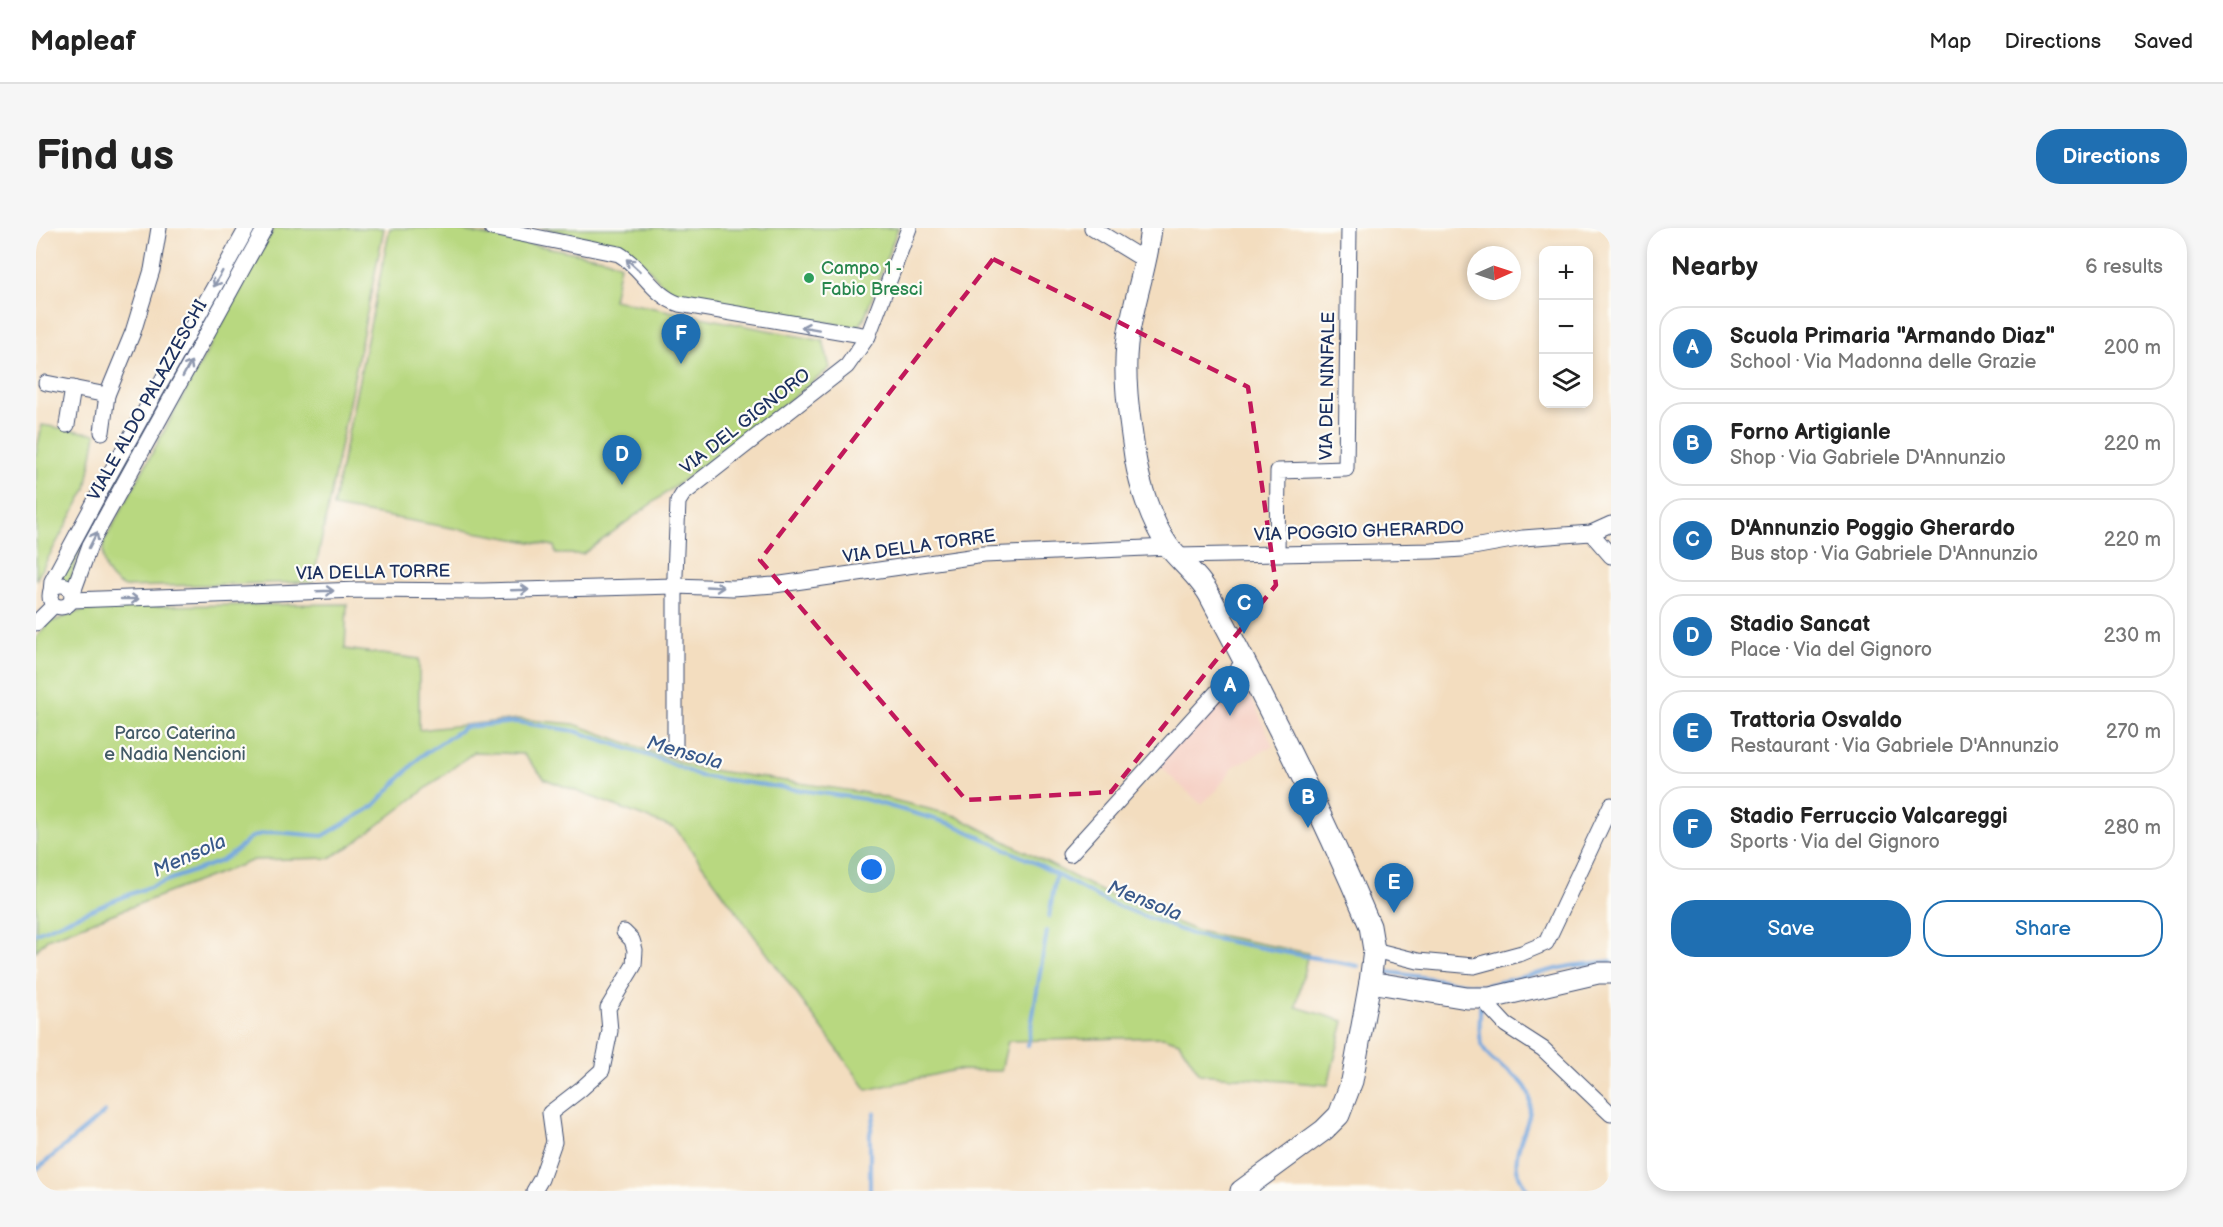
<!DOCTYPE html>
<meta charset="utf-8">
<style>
:root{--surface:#fff;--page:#f6f6f6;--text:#222;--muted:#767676;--line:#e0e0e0;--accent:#1f6fb2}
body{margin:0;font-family:"Balsamiq Sans",sans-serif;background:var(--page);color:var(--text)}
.controls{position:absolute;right:18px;top:18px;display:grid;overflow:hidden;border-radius:12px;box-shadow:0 3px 9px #0003}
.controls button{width:54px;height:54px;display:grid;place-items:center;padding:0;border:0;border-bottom:2px solid var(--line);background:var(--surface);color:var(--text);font:30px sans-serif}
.compass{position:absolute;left:1431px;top:18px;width:54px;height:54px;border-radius:50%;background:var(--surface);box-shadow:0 3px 9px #0003;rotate:87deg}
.you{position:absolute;left:836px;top:642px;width:21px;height:21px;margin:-15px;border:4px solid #fff;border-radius:50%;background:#1a73e8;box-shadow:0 0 0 9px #1a73e833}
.badge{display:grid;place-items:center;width:39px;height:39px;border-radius:50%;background:var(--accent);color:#fff;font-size:20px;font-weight:700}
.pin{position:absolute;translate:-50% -50px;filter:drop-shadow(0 2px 3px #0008)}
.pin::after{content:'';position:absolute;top:32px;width:21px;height:18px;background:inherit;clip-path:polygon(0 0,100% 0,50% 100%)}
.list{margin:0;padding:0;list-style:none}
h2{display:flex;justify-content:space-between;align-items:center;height:78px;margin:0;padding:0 24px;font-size:26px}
h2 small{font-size:20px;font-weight:400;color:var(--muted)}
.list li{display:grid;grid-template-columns:39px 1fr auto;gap:18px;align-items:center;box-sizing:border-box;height:84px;margin:0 12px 12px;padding:0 12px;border:2px solid var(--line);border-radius:24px}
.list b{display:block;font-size:22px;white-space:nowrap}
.list p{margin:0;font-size:20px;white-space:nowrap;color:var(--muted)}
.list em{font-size:20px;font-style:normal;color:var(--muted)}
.actions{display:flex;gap:12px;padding:18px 24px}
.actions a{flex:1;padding:14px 0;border:2px solid var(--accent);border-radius:24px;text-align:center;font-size:21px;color:var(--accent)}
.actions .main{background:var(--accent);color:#fff}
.icon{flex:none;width:33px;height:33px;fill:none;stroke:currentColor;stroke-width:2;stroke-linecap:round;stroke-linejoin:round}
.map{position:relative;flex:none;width:1575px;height:963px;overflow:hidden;border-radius:24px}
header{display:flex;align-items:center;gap:36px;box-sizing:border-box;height:84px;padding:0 30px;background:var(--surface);border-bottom:2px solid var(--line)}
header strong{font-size:28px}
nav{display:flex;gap:33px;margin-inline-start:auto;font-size:21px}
.intro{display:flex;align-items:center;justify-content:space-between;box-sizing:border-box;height:144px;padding:0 36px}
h1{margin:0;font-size:42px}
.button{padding:15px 27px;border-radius:24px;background:var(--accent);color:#fff;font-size:21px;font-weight:700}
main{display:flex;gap:36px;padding:0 36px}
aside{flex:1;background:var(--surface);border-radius:24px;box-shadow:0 3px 9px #0003}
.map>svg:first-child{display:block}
.built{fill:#f6d1c6}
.green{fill:#b8d880;stroke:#6a846f;stroke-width:1.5}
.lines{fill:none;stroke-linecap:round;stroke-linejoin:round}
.stream{stroke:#71a6de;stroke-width:4}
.street-casing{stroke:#3b496d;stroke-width:17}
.secondary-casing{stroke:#3b496d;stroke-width:23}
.street{stroke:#fff;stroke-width:15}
.secondary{stroke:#fff;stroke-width:21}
.oneway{stroke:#8d97ae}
.marked{fill:none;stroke:#c2185b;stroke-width:4.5;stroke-dasharray:12 8;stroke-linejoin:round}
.leisure-dot{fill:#2e9e5b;stroke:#fdfcf7;stroke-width:2}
.labels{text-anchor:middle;stroke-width:4.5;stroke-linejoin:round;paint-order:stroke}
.leisure-label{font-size:18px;fill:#27864d;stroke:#fdfcf7;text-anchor:start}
.street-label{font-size:18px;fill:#1b2f5e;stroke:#fdfcf7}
.park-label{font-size:18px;fill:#425966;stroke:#fdfcf7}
.water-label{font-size:20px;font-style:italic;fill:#39598b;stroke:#fdfcf7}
</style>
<header>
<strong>Mapleaf</strong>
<nav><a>Map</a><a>Directions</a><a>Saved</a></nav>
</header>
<div class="intro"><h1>Find us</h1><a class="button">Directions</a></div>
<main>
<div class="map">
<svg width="1575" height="963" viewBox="0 0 1575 963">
<rect width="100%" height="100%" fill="#fdfcf7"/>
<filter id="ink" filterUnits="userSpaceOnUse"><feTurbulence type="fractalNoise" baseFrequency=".0167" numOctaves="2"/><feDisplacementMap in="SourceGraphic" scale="12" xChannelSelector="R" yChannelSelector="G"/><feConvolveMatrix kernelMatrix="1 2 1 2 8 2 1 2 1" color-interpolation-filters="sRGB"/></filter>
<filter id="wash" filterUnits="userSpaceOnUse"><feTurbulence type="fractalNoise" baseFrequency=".008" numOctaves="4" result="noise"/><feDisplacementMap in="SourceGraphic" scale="24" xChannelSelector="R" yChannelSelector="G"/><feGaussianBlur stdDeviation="1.35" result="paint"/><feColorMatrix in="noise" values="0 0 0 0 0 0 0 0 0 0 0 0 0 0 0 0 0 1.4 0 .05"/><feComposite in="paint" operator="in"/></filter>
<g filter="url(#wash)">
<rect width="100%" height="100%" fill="#f3ddbf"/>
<polygon class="built" points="1194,454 1210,457 1237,518 1197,539 1180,563 1165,576 1121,536"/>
<g class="green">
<polygon points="216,0 221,0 43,323 34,354 23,351"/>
<path d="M 238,0 L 348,0 L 277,354 L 88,359 C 69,350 65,335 68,314 Z"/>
<polygon points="354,0 412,0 571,31 584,37 577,72 787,113 794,140 722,197 547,326 520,326 518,318 297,279"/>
<polygon points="504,0 862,0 828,91 823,98 817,99 656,71 638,65 623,53 605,32 577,15"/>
<polygon points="6,197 60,206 50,261 0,352 0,226"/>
<polygon points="311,376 309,421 383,431 383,502 482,491 538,496 661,540 830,565 920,588 1067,664 1161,703 1272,725 1260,779 1308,793 1292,857 1164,846 1143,814 1127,809 972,813 965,843 919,842 831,862 640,601 509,551 487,526 438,524 316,617 294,630 218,632 11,711 0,723 0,410 12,395 45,383 98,378"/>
</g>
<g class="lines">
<g class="stream">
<polyline points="1013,689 1020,646"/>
<polyline points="0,705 89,668 185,633 200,623 214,610 225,606 238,604 287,608 338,578 385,528 429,499 480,494 539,503 629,533 664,548 828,571 916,596 999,635 1071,674 1158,707 1322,738"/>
<polyline points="1352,744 1446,758 1534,738 1575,733"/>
<path d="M 1444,776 C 1445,790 1441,803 1446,817 C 1453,839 1485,843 1493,866 C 1501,894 1472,920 1483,947 C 1485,953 1489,958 1492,963"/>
<polyline points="992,817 1011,703"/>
<polyline points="0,942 69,884"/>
<polyline points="834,963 834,906 839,885"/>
</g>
</g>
</g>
<g filter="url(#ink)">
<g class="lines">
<defs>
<g id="street">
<path d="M 456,0 L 583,26 C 606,39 616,67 643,76 L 832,108"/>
<polyline points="1056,0 1110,33"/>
<polyline points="10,155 71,167"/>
<polyline points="31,197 37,160"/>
<polyline points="66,204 71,167 97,104 116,42 123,0"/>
<polyline points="1555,305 1575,328"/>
<polyline points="1241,325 1242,243 1310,241 1313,0"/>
<polyline points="1141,328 1396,323 1426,321 1487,310 1555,305 1575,296"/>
<circle cx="25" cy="368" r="11"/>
<polyline points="15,364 16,353 65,262 211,0"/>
<polyline points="36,367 54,317 229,0"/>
<polyline points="36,372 322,362 447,363 639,358 697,360 738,357 948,327 1133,319"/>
<polyline points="0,395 18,377"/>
<polyline points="639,522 639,347 642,274 647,266 811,138 832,108 873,0"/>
<polyline points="1034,626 1209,433"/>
<polyline points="1338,722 1382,733 1438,738 1486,725 1510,715 1575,577"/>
<polyline points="1445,770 1470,797 1507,821 1575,886"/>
<polyline points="498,963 505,951 518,914 514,885 545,861 566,842 574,803 572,780 598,737 599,722 596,712 588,704"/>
</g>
<g id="secondary">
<path d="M 1115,0 C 1111,39 1096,77 1091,116 C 1087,152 1094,193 1099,229 C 1104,259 1115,293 1132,318 C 1146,336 1165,350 1175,370 C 1233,478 1286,585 1334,698 L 1338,722 L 1334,754 L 1316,853 L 1303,887 L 1288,902 L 1205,963"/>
<polyline points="1334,754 1431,770 1454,770 1562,745 1575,745"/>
</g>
</defs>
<use href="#street" class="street-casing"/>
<use href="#secondary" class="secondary-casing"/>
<use href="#street" class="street"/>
<use href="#secondary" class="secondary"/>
</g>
<defs><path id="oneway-shaft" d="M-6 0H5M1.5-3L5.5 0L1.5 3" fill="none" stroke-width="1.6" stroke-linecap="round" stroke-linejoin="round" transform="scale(1.5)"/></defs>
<g class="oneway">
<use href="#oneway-shaft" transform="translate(597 37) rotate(-138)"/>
<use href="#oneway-shaft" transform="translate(182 51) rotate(119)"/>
<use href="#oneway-shaft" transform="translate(774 100) rotate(-170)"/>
<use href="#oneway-shaft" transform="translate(151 141) rotate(-61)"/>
<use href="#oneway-shaft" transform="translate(57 312) rotate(-63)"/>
<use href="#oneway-shaft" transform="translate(679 359) rotate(3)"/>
<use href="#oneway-shaft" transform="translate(484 362) rotate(-2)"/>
<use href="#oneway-shaft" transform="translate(289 363) rotate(-2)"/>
<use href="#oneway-shaft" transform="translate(94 371)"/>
</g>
</g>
<path class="marked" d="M 957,31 L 1212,159 L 1240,357 L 1075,564 L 930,572 L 724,332 Z"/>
<circle class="leisure-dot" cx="773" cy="50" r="6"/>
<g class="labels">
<g class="leisure-label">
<text x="785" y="46">Campo 1 -<tspan x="785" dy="21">Fabio Bresci</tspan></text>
</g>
<g class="street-label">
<text transform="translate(1291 158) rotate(-89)" y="6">VIA DEL NINFALE</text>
<text transform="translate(111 172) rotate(-61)" y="6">VIALE ALDO PALAZZESCHI</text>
<text transform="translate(709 193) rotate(-38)" y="6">VIA DEL GIGNORO</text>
<text transform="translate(1323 303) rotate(-2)" y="6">VIA POGGIO GHERARDO</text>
<text transform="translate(883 318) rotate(-8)" y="6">VIA DELLA TORRE</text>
<text transform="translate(337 344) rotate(-1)" y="6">VIA DELLA TORRE</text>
</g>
<g class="park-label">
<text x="139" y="511">Parco Caterina<tspan x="139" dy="21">e Nadia Nencioni</tspan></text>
</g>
<g class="water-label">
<text transform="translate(649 524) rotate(16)" y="7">Mensola</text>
<text transform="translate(153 627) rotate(-24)" y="7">Mensola</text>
<text transform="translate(1109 672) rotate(22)" y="7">Mensola</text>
</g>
</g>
</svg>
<div class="controls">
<button>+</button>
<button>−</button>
<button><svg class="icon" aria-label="layers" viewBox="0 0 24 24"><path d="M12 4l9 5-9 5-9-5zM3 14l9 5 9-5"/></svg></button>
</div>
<svg class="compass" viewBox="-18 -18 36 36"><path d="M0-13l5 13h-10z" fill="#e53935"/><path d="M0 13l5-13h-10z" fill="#767676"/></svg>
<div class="you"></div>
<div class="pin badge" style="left:1194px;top:488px">A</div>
<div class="pin badge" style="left:1272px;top:600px">B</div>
<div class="pin badge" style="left:1208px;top:406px">C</div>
<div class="pin badge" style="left:586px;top:257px">D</div>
<div class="pin badge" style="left:1358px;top:685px">E</div>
<div class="pin badge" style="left:645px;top:136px">F</div>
</div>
<aside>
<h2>Nearby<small>6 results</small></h2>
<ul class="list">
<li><span class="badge">A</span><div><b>Scuola Primaria &quot;Armando Diaz&quot;</b><p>School · Via Madonna delle Grazie</p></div><em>200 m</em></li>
<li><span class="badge">B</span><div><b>Forno Artigianle</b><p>Shop · Via Gabriele D'Annunzio</p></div><em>220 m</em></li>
<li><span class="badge">C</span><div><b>D'Annunzio Poggio Gherardo</b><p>Bus stop · Via Gabriele D'Annunzio</p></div><em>220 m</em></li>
<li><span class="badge">D</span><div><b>Stadio Sancat</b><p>Place · Via del Gignoro</p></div><em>230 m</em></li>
<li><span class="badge">E</span><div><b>Trattoria Osvaldo</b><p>Restaurant · Via Gabriele D'Annunzio</p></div><em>270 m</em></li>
<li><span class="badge">F</span><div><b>Stadio Ferruccio Valcareggi</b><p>Sports · Via del Gignoro</p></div><em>280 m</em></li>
</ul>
<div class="actions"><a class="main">Save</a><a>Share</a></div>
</aside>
</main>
